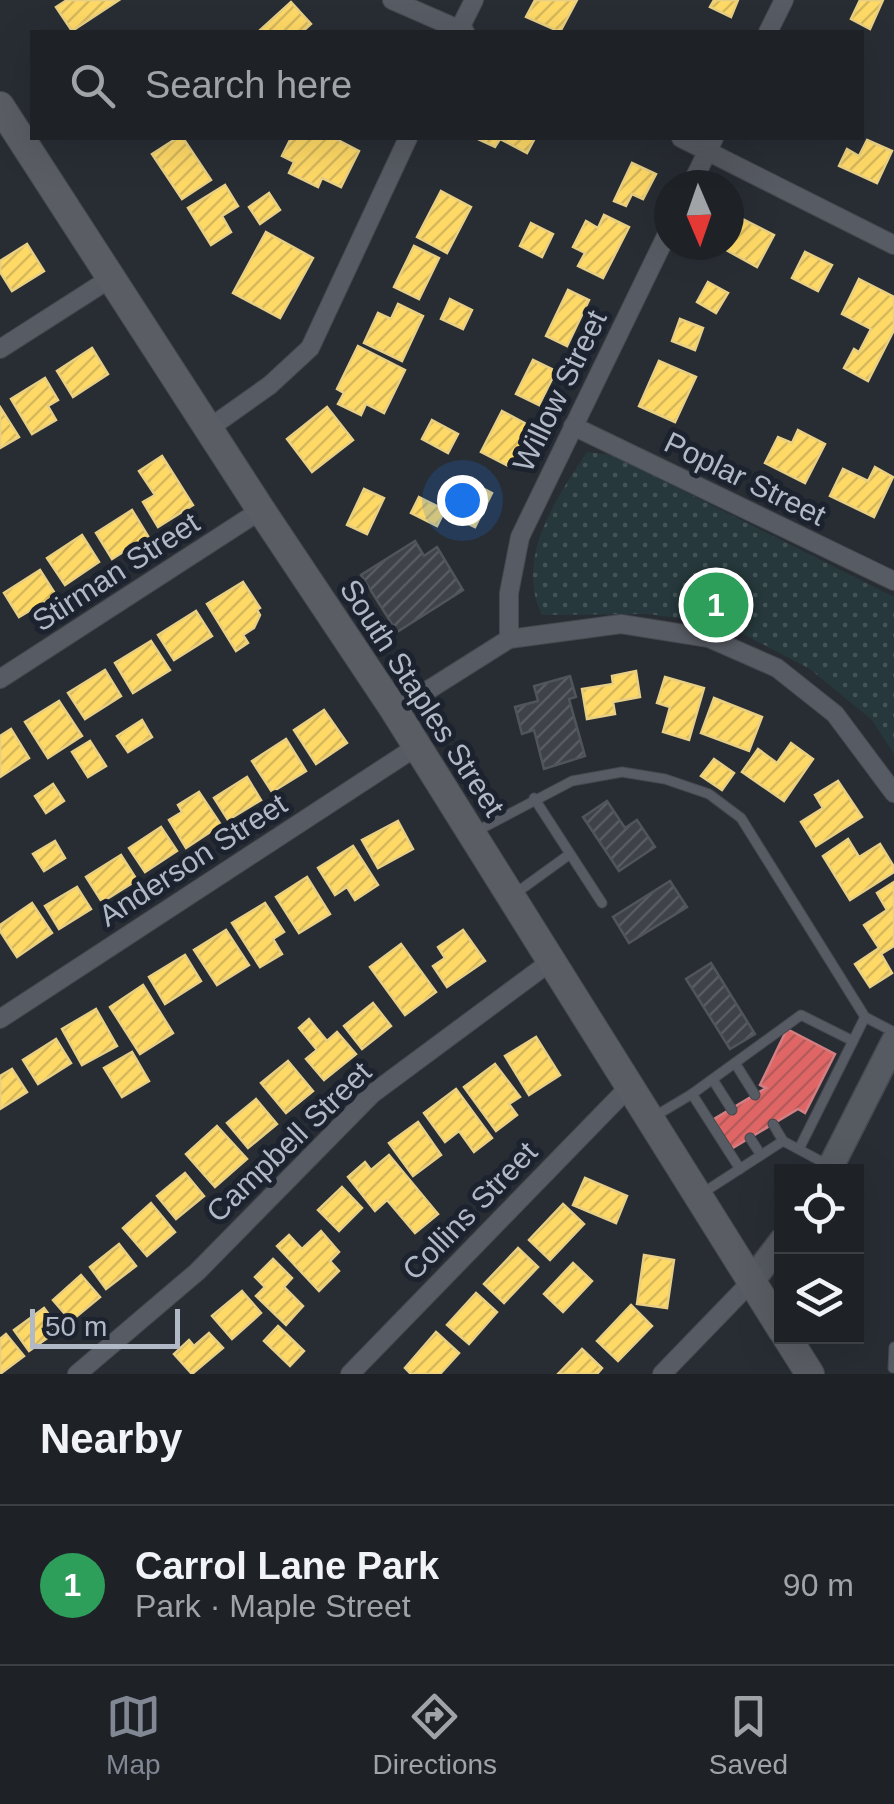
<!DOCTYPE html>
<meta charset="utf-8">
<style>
:root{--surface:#1e2227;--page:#2b2f33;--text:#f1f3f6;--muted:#a1a4a7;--line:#3c3f44;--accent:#818893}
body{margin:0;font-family:Arial,sans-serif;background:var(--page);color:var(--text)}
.controls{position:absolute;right:30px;bottom:30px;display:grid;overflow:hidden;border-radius:0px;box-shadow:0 10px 40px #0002}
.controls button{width:90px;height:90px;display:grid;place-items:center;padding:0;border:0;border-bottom:2px solid var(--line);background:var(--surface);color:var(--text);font:50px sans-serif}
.compass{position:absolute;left:654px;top:170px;width:90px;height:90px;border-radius:50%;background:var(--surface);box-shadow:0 10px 40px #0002;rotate:178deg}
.scale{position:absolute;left:30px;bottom:25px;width:150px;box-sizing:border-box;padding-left:10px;border:5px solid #b1b9c6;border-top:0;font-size:28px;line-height:35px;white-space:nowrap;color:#b1b9c6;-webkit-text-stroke:8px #1c232f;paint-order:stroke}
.you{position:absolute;left:462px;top:500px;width:35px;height:35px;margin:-25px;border:8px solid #fff;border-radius:50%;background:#1a73e8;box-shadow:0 0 0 15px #1a73e833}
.badge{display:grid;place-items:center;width:65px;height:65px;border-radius:50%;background:var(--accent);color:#fff;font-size:32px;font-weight:700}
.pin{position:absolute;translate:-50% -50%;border:5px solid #fff;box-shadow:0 2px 10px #0006}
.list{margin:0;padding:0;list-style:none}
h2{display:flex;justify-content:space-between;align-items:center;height:130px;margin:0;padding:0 40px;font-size:42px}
h2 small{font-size:32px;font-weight:400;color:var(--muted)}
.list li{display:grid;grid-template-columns:65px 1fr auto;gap:30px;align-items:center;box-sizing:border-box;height:160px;padding:0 40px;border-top:2px solid var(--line)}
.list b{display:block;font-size:38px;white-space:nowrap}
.list p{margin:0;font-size:32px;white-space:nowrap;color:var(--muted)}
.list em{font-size:32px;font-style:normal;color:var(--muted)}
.icon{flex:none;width:55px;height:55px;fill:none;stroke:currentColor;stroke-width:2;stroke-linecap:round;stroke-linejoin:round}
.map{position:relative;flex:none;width:894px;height:1374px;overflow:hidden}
.search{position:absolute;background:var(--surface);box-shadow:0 10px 40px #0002;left:30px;right:30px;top:30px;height:110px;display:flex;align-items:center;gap:25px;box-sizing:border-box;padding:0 35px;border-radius:0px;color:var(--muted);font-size:38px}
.sheet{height:290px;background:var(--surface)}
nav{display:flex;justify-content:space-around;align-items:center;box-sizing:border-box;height:140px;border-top:2px solid var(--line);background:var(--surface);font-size:28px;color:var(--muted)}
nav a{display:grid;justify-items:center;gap:5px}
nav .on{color:var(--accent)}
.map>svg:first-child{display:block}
.park{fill:url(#park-dots)}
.homes{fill:url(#homes-hatch);stroke:#e8cf83;stroke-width:2.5}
.shops{fill:url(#shops-hatch);stroke:#d27f83;stroke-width:2.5}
.building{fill:url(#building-hatch);stroke:#50555c;stroke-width:2.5}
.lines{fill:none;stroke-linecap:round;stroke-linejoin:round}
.lane-casing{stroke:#46494f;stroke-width:11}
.street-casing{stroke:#46494f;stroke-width:20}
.secondary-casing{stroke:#46494f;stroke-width:28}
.primary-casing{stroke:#454a51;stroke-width:30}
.lane{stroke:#575b63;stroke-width:9}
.street{stroke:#575b63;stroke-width:18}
.secondary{stroke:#565a61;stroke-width:25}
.primary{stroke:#5a5e64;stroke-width:28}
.labels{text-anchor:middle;stroke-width:10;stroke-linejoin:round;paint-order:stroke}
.street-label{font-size:30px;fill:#b1b9c6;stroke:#1c232f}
</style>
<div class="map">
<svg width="894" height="1374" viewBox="0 0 894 1374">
<defs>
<pattern id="park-dots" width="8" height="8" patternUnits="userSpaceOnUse" patternTransform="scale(2.5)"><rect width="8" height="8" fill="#26383b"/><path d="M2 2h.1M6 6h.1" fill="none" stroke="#435356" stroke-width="1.8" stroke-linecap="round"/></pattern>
<pattern id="homes-hatch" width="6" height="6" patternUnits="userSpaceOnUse" patternTransform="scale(2.5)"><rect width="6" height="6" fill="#ffd966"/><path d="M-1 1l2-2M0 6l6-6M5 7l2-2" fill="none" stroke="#d7b95d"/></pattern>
<pattern id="shops-hatch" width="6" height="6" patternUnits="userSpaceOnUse" patternTransform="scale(2.5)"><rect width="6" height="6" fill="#e06666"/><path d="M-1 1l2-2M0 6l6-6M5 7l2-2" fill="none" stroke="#b55a5b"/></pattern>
<pattern id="building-hatch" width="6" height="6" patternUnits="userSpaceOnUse" patternTransform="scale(2.5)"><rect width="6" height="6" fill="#3f4349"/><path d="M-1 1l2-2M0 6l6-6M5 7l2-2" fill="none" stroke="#585c62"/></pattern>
</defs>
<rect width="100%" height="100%" fill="#282d34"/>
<path class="park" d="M 587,452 L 612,455 L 894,597 L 894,754 L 872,720 L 810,669 L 726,625 L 648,614 L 542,615 C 514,559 557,497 587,452 Z"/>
<g class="homes">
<polygon points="67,0 119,0 72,31 56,7"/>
<polygon points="535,0 577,0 560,32 526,17"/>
<polygon points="714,0 738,0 731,17 710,7"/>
<polygon points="860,0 883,0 870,29 851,19"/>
<polygon points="291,2 311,24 302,32 258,32"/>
<polygon points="177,138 183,138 211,180 182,199 152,154"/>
<polygon points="291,138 339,138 338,140 359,151 341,187 322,178 318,187 289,173 294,162 282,156"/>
<polygon points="476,138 535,138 527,153 500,139 495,147"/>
<polygon points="867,140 892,151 877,183 839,166 847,149 859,156"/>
<polygon points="632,163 656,174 643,199 632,194 626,206 614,201"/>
<polygon points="225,185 238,206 222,216 231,232 211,245 188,208"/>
<polygon points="441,191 471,207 447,253 417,237"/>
<polygon points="269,193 280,210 260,224 249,207"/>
<polygon points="604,215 629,227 603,278 578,266 585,253 573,247 586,221 598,228"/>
<polygon points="735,215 774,235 757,267 717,245 729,245 729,226"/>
<polygon points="531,223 553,234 542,257 520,246"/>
<polygon points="266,232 313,258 280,318 233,293"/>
<polygon points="27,244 44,271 12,291 0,272 0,261"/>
<polygon points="414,246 439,258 419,299 394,287"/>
<polygon points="805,252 832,265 818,291 792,278"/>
<polygon points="859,279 894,297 894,330 868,381 844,368 854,349 859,352 871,329 842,314"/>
<polygon points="708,282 728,293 716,313 697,302"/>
<polygon points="568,290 589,300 567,346 546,336"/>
<polygon points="450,299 472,310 463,329 441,319"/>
<polygon points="398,304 423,316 402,361 364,343 378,313 391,319"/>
<polygon points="680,319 703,328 695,350 672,341"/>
<polygon points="358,346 405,370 384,413 366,404 361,415 338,404 344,393 337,389"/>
<polygon points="92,348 108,374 73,397 57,371"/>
<polygon points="533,360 556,371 539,405 516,394"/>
<polygon points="659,361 696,377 675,422 639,406"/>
<polygon points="45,378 58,400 48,406 56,420 32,434 11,399"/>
<polygon points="0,407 19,437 0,448"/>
<polygon points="327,407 353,440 312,472 287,439"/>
<polygon points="502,411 532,427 512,468 481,452"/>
<polygon points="432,420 458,434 448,453 422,439"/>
<polygon points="798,430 825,444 805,483 765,463 778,437 792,443"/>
<polygon points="162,456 193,505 158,527 143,502 155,495 139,471"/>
<polygon points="875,467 893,477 874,517 830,496 843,469 868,481"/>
<polygon points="467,480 492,493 475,527 450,515"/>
<polygon points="364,489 384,498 367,534 347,525"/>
<polygon points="419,497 445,510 437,526 411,513"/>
<polygon points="132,510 148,536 112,559 96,533"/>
<polygon points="82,535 99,562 65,585 47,558"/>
<polygon points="40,570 56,595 19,617 4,593"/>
<polygon points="243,582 260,608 257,610 260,615 254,628 243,635 248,643 236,651 207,604"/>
<polygon points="196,611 212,636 174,660 158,635"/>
<polygon points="151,641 170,670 133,693 115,663"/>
<polygon points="105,670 121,696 85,719 68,693"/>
<polygon points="636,671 640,697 613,702 615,714 587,719 582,689 613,684 612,676"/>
<polygon points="665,677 704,688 689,740 663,732 670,707 657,703"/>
<polygon points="714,698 762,717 749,751 701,733"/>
<polygon points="59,701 82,736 48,758 25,722"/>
<polygon points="324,710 347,743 316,764 294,730"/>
<polygon points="142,720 152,737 128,752 117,736"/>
<polygon points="11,729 29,758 0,777 0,736"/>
<polygon points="286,739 306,771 272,792 252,761"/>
<polygon points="90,741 106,766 88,777 72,752"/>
<polygon points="791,743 813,759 784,801 742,772 758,749 777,763"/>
<polygon points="714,759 734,773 722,790 701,776"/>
<polygon points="247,777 261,800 228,820 214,798"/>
<polygon points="838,781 862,817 816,846 801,822 823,808 815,795"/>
<polygon points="53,784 64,801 46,813 35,796"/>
<polygon points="199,792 221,825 186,848 169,820 182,812 178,805"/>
<polygon points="398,821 413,849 378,868 362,840"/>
<polygon points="161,827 177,851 145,872 129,848"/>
<polygon points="848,839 859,857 880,844 894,867 894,872 850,900 823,856"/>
<polygon points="55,841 65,858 44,871 33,854"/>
<polygon points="353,846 378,885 355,900 347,887 335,895 318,868"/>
<polygon points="121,855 137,880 102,902 86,877"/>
<polygon points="307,877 330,914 299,933 276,897"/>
<polygon points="894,882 894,946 881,954 892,973 870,987 855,964 879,948 864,925 887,910 877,893"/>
<polygon points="77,887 91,909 59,929 45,906"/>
<polygon points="32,903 52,933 17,957 0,931 0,925"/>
<polygon points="265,903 284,932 273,939 282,954 260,967 232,923"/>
<polygon points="226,930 249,965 217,985 194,950"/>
<polygon points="463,930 485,961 447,987 433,966 445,958 438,947"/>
<polygon points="401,944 436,992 405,1015 370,967"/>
<polygon points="185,955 201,981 165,1004 149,977"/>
<polygon points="143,985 173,1033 140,1054 110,1007"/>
<polygon points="373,1003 391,1026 362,1049 344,1026"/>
<polygon points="96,1009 117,1046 82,1065 62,1029"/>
<polygon points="309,1019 327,1041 337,1032 356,1054 324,1080 306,1059 317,1050 299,1028"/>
<polygon points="536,1037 560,1075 529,1095 505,1056"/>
<polygon points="56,1039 71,1063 38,1084 23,1060"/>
<polygon points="132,1052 149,1081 122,1097 104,1068"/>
<polygon points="288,1061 313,1091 286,1113 261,1083"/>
<polygon points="495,1064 520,1097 509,1104 517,1115 496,1131 464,1087"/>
<polygon points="12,1069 27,1092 0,1109 0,1076"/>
<polygon points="456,1089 492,1138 474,1152 459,1131 445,1142 424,1113"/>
<polygon points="256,1099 277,1124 248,1148 227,1123"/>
<polygon points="418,1122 441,1155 413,1176 389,1143"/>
<polygon points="217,1126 247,1159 215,1187 186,1154"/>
<polygon points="389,1155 438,1214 415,1233 387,1200 375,1211 348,1177 365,1162 371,1170"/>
<polygon points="185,1173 204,1196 176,1219 157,1196"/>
<polygon points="585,1178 627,1196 616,1223 573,1205"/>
<polygon points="342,1187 362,1208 339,1231 318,1210"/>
<polygon points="151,1203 175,1232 147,1256 123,1228"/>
<polygon points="563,1204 584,1224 550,1260 529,1240"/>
<polygon points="321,1231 339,1252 330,1261 339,1271 319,1291 277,1246 289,1235 302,1249"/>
<polygon points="119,1244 136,1266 106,1289 90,1267"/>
<polygon points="518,1248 538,1267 504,1303 484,1284"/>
<polygon points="644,1255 674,1260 667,1308 637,1304"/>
<polygon points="273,1259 292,1278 284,1287 303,1306 286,1325 256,1296 265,1287 255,1277"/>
<polygon points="573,1263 592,1281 563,1312 544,1294"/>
<polygon points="81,1275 100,1297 71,1321 53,1300"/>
<polygon points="242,1291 261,1313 232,1339 212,1316"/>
<polygon points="476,1293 497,1312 469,1344 447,1325"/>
<polygon points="631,1305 652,1326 618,1361 597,1341"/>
<polygon points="44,1308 60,1329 29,1351 14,1330"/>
<polygon points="278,1326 304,1351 290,1366 264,1341"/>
<polygon points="436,1332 459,1353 440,1374 411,1374 405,1368"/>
<polygon points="209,1333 223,1348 192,1374 174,1354 189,1340 194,1346"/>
<polygon points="6,1334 24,1356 0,1374 0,1339"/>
<polygon points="582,1349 602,1368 597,1374 558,1374"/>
</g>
<polygon class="shops" points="787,1029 835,1054 805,1113 798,1109 731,1149 714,1119 766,1088 760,1085"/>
<g class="building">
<polygon points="415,541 424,556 437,547 463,590 397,632 361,575"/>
<polygon points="570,676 576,697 569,699 585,756 544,769 534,730 522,734 515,707 538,701 534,686"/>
<polygon points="607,801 625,828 637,820 655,847 619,871 583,817"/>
<polygon points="670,881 687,907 629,943 613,917"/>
<polygon points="711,963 755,1034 730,1049 686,979"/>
</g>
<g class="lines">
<defs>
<g id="lane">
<polyline points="534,798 602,903"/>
<polyline points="475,832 572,781 622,772 665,779 709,794 741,818 865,1017 894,1032"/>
<polyline points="516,893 570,854"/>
<polyline points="735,1063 755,1095"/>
<polyline points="713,1080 732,1110"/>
<polyline points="692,1094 740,1169"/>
<polyline points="655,1116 692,1094 801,1015 853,1041 865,1017"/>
<polyline points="773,1124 783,1141"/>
<polyline points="750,1138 761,1155"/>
<polyline points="799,1149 853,1041"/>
<polyline points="701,1194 783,1141 828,1165"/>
<polyline points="893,1368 894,1347"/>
</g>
<g id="street">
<polyline points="392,0 465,32"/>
<polyline points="458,32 474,0"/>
<polyline points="768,32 784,0"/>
<polyline points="681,138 894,245"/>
<polyline points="691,185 714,138"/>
<polyline points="0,349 111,278"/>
<polyline points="573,426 894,581"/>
<polyline points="208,429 270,385 310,348 408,138"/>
<polyline points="509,639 509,593 520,537 669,230"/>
<polyline points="0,679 261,510"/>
<polyline points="395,711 509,639 621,624 709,638 777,668 835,714 894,793"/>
<polyline points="0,1019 416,747"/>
<polyline points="77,1374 197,1272 372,1094 550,962"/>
<polyline points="350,1374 629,1087"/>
<polyline points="662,1374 750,1283"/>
</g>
<g id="secondary">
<polyline points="828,1172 894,1042"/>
<polyline points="750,1283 782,1241"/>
</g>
<g id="primary">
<polyline points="0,106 261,510 395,711 782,1330"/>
<polyline points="786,1336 810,1374"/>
</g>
</defs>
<use href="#lane" class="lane-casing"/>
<use href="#street" class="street-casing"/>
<use href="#secondary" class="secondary-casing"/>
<use href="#primary" class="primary-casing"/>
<use href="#lane" class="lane"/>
<use href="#street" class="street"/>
<use href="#secondary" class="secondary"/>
<use href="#primary" class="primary"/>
</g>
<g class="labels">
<g class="street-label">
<text transform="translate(560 391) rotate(-64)" y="10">Willow Street</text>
<text transform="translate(745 479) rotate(26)" y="10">Poplar Street</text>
<text transform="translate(116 572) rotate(-33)" y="10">Stirman Street</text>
<text transform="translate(422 698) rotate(57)" y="10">South Staples Street</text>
<text transform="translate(193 860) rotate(-33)" y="10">Anderson Street</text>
<text transform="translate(289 1142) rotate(-44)" y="10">Campbell Street</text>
<text transform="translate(470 1211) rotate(-46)" y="10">Collins Street</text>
</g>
</g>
</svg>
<div class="controls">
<button><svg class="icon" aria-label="locate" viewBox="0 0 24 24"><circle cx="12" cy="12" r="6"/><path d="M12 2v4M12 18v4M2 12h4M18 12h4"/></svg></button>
<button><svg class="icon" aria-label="layers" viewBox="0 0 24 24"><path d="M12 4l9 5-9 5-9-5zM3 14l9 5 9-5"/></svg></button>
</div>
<svg class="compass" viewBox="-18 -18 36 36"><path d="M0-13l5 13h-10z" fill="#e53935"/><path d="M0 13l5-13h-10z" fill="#a1a4a7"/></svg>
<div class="scale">50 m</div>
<div class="you"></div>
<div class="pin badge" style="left:716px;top:605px;background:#2e9e5b">1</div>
<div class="search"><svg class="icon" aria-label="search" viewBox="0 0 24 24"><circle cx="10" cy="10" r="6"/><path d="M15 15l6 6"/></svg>Search here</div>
</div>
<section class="sheet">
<h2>Nearby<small></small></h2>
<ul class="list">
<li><span class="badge" style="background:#2e9e5b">1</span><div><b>Carrol Lane Park</b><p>Park · Maple Street</p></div><em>90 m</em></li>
</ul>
</section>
<nav>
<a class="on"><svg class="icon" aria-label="map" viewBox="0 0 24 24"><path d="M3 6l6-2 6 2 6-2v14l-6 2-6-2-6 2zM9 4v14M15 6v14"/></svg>Map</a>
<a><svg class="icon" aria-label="directions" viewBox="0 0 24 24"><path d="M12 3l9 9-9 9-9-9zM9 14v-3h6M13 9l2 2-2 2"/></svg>Directions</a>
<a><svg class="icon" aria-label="saved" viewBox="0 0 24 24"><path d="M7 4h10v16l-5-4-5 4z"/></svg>Saved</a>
</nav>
